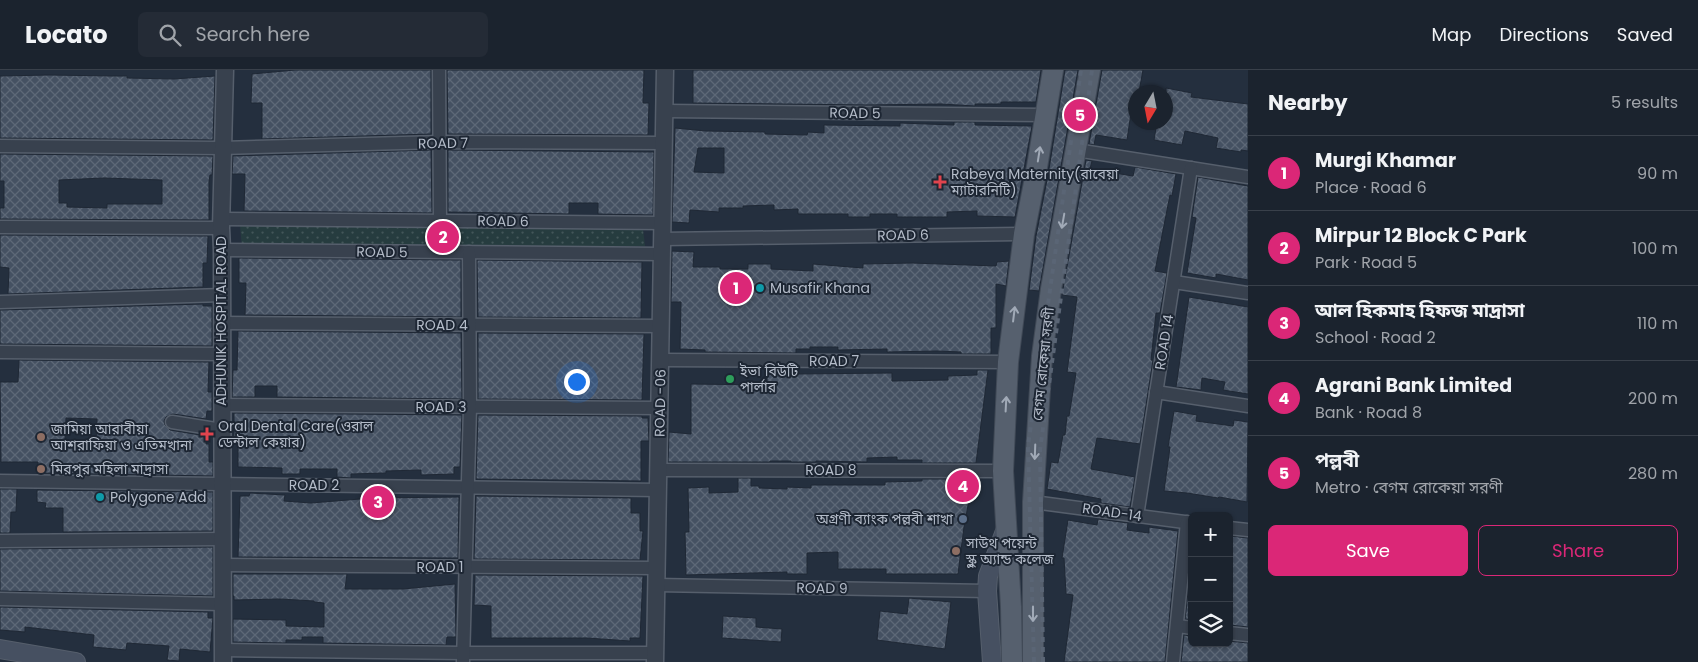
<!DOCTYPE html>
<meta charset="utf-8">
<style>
:root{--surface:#1b232e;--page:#242b36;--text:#f1f3f6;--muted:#a0a4aa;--line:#39404a;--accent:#db2777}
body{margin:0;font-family:Poppins,"Noto Sans Bengali",sans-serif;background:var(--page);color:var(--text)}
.controls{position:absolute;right:15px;bottom:15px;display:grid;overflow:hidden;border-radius:8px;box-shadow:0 1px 4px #0004}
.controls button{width:45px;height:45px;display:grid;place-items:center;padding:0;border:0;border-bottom:1px solid var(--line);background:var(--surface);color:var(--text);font:25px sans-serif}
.compass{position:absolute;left:1128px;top:15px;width:45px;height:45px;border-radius:50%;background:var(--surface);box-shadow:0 1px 4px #0004;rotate:190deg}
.you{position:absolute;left:576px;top:311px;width:18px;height:18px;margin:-12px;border:4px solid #fff;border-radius:50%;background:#1a73e8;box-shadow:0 0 0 8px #1a73e833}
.badge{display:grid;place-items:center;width:32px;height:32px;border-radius:50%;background:var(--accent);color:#fff;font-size:16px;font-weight:700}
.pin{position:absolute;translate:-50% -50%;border:2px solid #fff;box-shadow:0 1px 5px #0006}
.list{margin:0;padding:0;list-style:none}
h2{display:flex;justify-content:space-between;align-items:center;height:65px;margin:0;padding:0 20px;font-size:21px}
h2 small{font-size:16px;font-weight:400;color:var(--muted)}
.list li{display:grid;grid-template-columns:32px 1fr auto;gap:15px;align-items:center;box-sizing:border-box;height:75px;padding:0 20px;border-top:1px solid var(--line)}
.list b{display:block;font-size:19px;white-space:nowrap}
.list p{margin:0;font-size:16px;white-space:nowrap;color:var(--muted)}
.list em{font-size:16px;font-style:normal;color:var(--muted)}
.actions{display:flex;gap:10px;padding:15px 20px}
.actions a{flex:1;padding:11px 0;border:1px solid var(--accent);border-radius:8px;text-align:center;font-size:18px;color:var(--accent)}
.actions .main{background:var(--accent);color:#fff}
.icon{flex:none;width:28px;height:28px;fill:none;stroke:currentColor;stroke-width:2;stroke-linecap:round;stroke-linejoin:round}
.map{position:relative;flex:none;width:1248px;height:592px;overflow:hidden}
header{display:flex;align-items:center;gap:30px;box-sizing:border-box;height:70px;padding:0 25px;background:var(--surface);border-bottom:1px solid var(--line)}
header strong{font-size:24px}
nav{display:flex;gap:28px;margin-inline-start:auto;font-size:18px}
.search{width:350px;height:45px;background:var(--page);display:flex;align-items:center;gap:12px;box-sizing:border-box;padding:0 18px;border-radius:8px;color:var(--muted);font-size:19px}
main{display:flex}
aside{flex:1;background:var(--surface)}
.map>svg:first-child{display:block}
.park{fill:url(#park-dots)}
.building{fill:url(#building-cross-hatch);stroke:#1f2835;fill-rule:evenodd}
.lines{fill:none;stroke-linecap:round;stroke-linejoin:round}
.minor-casing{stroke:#565f6c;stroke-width:15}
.tertiary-casing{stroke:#565f6c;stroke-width:19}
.secondary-casing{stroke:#565f6c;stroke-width:20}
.primary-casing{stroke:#414a57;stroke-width:22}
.minor{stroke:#38414e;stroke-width:12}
.tertiary{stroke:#38414e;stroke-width:16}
.secondary{stroke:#465061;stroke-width:18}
.primary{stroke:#56606e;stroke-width:20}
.rail{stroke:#5a6575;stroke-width:4;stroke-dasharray:5 5;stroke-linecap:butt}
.oneway{stroke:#a1aab7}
.health-dot{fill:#e0444e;stroke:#1d2633;stroke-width:2}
.culture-dot{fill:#0f9aa8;stroke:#1d2633;stroke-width:2}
.leisure-dot{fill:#2e9e5b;stroke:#1d2633;stroke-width:2}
.education-dot{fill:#8d6e63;stroke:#1d2633;stroke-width:2}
.service-dot{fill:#5c6f8a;stroke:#1d2633;stroke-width:2}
.labels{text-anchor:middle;stroke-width:4;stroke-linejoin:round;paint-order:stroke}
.street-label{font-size:14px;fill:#b4bcc9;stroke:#1d2633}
.poi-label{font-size:14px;fill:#b4bcc9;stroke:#1d2633;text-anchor:start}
</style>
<header>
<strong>Locato</strong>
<div class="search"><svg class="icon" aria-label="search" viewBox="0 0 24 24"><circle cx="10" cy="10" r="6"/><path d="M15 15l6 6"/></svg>Search here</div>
<nav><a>Map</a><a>Directions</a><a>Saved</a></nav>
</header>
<main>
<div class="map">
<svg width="1248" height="592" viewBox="0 0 1248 592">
<defs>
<pattern id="park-dots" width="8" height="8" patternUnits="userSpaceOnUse" patternTransform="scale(1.25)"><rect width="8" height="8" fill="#263c3f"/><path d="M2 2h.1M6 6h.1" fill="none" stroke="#435659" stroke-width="1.8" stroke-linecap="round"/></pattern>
<pattern id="building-cross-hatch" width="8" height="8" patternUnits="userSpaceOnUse" patternTransform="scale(1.25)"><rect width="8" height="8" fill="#455162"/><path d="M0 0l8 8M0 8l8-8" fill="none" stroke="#5d6877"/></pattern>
</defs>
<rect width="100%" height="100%" fill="#242f3e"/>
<polygon class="park" points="240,155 643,159 645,176 242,178"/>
<g class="building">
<polygon points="295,0 431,0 431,64 262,69 262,33 251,33 252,4"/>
<polygon points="447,0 644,0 643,33 649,33 648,65 448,64"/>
<polygon points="693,0 1041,0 1036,32 1001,32 1001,34 975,34 975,36 941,34 868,35 693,33"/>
<polygon points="1065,0 1078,0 1039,221 1029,220 1036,166 1048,105"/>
<polygon points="1102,0 1143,0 1139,22 1134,23 1127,70 1096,65 1094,75 1089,74"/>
<polygon points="49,5 113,6 127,6 127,8 174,9 215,6 213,70 0,68 0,6"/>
<polygon points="1166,18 1192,23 1191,27 1248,34 1248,81 1241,80 1241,82 1216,78 1218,68 1185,61 1182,75 1154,70 1157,52 1166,52"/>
<path d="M 954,52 L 975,52 L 975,55 L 1032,56 L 1015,147 L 977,146 L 977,141 L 947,142 L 947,147 L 897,147 L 897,144 L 870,144 L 870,147 L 848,147 L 848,144 L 798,144 L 798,139 L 774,140 L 774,135 L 743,136 L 743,138 L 719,138 L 719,142 L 690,140 L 689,153 L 672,152 L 675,58 L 706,61 L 765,62 L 765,64 L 807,65 L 808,62 L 824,63 L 824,55 L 900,56 L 900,53 L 954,55 ZM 698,78 L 724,78 L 724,103 L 694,102 Z"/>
<polygon points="431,80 432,143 244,141 245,104 232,104 233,86"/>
<polygon points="448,80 654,82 653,145 598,144 598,133 569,133 569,144 448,142"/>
<path d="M 0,84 L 213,86 L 212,105 L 210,105 L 209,111 L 209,150 L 0,149 L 0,138 L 4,138 L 4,111 L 0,111 ZM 104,108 L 162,110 L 162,134 L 107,134 L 107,138 L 67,137 L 67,133 L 59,133 L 59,110 Z"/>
<polygon points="1086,90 1092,91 1090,99 1133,106 1135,97 1176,104 1172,126 1170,125 1155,201 1167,203 1160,243 1156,243 1151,290 1153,290 1140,374 1097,368 1091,399 1135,407 1130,437 1101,433 1101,429 1047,419 1051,392 1058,393 1063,365 1065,365 1067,346 1069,346 1076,303 1067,302 1077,227 1062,225"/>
<polygon points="1198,107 1248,116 1248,210 1216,204 1216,208 1187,203 1196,148 1192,147"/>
<polygon points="0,165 208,166 207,193 203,193 203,217 8,224 9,198 0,197"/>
<polygon points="672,181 694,182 693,197 720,197 720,199 748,199 748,194 771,194 771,199 813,201 813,194 863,198 863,194 912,193 996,196 997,192 1009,191 1006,216 996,214 996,258 991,258 991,284 961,284 961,282 937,281 887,282 887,279 838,280 838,277 810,277 810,279 796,279 796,283 705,282 705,280 680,279 681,232 671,232"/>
<polygon points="239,188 461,190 461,247 245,245 246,213 239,213"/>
<polygon points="477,190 642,192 641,248 478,247"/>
<polygon points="1189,227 1248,237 1248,324 1223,320 1225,312 1202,308 1201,320 1176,317"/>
<polygon points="203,234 203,236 212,236 212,276 0,274 0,240"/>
<polygon points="238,261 461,263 462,329 277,327 277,316 255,316 255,327 232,327 233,300 237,300"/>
<polygon points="478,263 644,264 642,330 478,329"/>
<path d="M 19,290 L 209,292 L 208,322 L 212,322 L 212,341 L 207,341 L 206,349 L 173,344 L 166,347 L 164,351 L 165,355 L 170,360 L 206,366 L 206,374 L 209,374 L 209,392 L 213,392 L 213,406 L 38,403 L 38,392 L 1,392 L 0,312 L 18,312 ZM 66,348 L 97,349 L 96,372 L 65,371 Z"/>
<polygon points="774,299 796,299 796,304 892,303 892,311 948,310 948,306 977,305 977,300 988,300 976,393 922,393 922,390 897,390 897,387 867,388 867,392 816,391 816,392 791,392 791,391 770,391 770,392 668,392 669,362 691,364 691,314 767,315 767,304 774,304"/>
<polygon points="1174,341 1197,345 1196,351 1233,356 1234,350 1248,352 1247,432 1219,427 1218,428 1187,423 1164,421 1170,377 1168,377"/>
<polygon points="234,343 462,345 460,397 454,397 454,404 421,405 421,400 386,401 386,403 351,404 351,408 337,407 337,399 300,399 300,404 282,404 282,398 238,397 238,370 234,370"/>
<polygon points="478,345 642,346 642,348 648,348 649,371 641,371 641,411 476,409"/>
<polygon points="738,408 751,408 751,416 759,416 759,418 787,419 787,417 811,418 811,415 885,415 885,412 922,411 922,409 973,409 964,457 958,504 886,504 886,499 838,499 838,482 807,483 807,504 787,504 787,502 686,505 685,462 689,462 688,418 709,417 709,423 738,422"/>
<polygon points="0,419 17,419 16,442 11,442 10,463 0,463"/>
<polygon points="37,420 213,422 213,461 63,462 63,438 45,438 46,433 37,432"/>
<polygon points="250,423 285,425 284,431 311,433 372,428 459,427 458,488 238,487 240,426 249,426"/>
<polygon points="476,426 631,428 631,443 640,443 640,461 643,461 640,490 474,489"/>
<polygon points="1098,449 1128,453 1127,460 1149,463 1149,457 1178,461 1165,592 1064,592 1073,525 1066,524 1064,488 1062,488 1068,450 1097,455"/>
<polygon points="1231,466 1248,468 1248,557 1229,555 1229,493"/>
<polygon points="213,477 213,526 0,521 0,479"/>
<polygon points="1192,486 1192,550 1185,549"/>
<polygon points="233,504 347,504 345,519 403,519 455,514 456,567 447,567 446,575 323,573 323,567 302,567 302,570 286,570 286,573 233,572 233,549 286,550 286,556 324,557 324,533 314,532 314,531 280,529 234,530 234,526 233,526"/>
<polygon points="475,505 643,506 640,568 630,568 630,571 587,568 491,568 491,536 474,535"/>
<polygon points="909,528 951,532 945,579 877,570 880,541 907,544"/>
<polygon points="0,537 208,542 208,548 213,548 210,582 180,579 179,591 167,590 169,576 127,573 126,580 93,577 94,565 25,557 25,562 0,560"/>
<polygon points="723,546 756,548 756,557 782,559 781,572 722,568"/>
<polygon points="1184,565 1192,566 1192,573 1229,573 1229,571 1248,573 1248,592 1181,592"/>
</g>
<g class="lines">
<defs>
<g id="minor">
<polyline points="439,0 440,151"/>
<polyline points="665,41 1046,45"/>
<polyline points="0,76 222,78 440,72 664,73"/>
<polyline points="1076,80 1248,107"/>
<polyline points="222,149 663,153"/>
<polyline points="0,157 221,158"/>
<polyline points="663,169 1024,164"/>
<polyline points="222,180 662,184"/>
<polyline points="1174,212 1248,223"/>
<polyline points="0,232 222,225"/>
<polyline points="222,253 661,256"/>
<polyline points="0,282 222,284"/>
<polyline points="661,290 1008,292"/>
<polyline points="1156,322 1248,336"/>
<polyline points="222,335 660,338"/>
<polyline points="172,352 222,360"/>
<polyline points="659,400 1003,401"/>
<polyline points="0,411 658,420"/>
<polyline points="1033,432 1192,453"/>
<polyline points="1137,446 1191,98"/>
<polyline points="1229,458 1248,460"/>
<polyline points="0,471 222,469"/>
<polyline points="222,495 657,498"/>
<polyline points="657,515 987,521"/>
<polyline points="0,529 222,534"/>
<polyline points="1178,556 1192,558"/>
<polyline points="1229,563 1248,565"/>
<polyline points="223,580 463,583 656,583"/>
<polyline points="463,592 470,337 469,182"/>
<polyline points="1173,592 1187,452"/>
</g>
<g id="tertiary">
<polyline points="223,592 222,180 221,158 225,0"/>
<polyline points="655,592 665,0"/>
</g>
<g id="secondary">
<polyline points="0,579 76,592"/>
<polyline points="992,592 987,521 988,506 1007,456"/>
</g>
<g id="primary">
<polyline points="1012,592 1011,537 1003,401 1008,292 1024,164 1036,103 1053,0"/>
<polyline points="1033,592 1033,432 1042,286 1051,219 1090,0"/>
</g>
</defs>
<use href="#minor" class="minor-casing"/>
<use href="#tertiary" class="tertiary-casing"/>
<use href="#secondary" class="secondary-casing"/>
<use href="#primary" class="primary-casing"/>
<use href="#minor" class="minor"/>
<use href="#tertiary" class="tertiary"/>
<use href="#secondary" class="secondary"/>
<use href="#primary" class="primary"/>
<g class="rail">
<polyline points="1034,592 1028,376 1081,0"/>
<polyline points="1043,592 1040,380 1092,0"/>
</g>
</g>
<defs><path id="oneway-shaft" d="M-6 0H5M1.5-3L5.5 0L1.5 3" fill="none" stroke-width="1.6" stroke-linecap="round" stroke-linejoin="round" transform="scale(1.25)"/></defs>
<g class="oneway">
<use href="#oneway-shaft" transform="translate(1039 84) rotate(-81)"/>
<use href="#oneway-shaft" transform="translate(1063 151) rotate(100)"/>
<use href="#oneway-shaft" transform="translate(1014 244) rotate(-83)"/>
<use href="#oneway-shaft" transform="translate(1006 334) rotate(-87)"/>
<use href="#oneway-shaft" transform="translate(1035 382) rotate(92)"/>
<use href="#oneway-shaft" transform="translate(1033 544) rotate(90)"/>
</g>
<g class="health-dot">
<path d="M937.5 104.5h5v5h5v5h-5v5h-5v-5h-5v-5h5z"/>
<path d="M204.5 356.5h5v5h5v5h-5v5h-5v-5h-5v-5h5z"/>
</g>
<g class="culture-dot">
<circle cx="760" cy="218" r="5"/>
<circle cx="100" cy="427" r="5"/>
</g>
<circle class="leisure-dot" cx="730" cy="309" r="5"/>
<g class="education-dot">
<circle cx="41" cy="367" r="5"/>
<circle cx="41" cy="399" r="5"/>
<circle cx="956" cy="481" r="5"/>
</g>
<circle class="service-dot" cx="963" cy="449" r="5"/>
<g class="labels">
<g class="street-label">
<text transform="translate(855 43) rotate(1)" y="5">ROAD 5</text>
<text transform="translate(443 73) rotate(-1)" y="5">ROAD 7</text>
<text transform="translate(503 151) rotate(1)" y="5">ROAD 6</text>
<text transform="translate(903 165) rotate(-1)" y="5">ROAD 6</text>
<text transform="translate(382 182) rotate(1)" y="5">ROAD 5</text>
<text transform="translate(221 251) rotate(-90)" y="5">ADHUNIK HOSPITAL ROAD</text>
<text x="442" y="260">ROAD 4</text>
<text transform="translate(1164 272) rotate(-81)" y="5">ROAD 14</text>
<text x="834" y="296">ROAD 7</text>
<text transform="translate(1043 294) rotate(-84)" y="5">বেগম রোকেয়া সরণী</text>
<text transform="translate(660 333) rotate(-89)" y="5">ROAD -06</text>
<text x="441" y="342">ROAD 3</text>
<text x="831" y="405">ROAD 8</text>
<text x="314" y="420">ROAD 2</text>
<text transform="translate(1112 442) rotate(8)" y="5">ROAD-14</text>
<text x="440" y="502">ROAD 1</text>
<text transform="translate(822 518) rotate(1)" y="5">ROAD 9</text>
</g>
<g class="poi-label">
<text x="951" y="109">Rabeya Maternity(রাবেয়া<tspan x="951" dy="16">ম্যাটারনিটি)</tspan></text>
<text x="770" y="223">Musafir Khana</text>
<text x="740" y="306">ইভা বিউটি<tspan x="740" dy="16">পার্লার</tspan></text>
<text x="218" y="361">Oral Dental Care(ওরাল<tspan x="218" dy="16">ডেন্টাল কেয়ার)</tspan></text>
<text x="51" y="364">জামিয়া আরাবীয়া<tspan x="51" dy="16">আশরাফিয়া ও এতিমখানা</tspan></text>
<text x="51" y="404">মিরপুর মহিলা মাদ্রাসা</text>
<text x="110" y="432">Polygone Add</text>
<text x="953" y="454" text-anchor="end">অগ্রণী ব্যাংক পল্লবী শাখা</text>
<text x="966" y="478">সাউথ পয়েন্ট<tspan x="966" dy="16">স্কুল অ্যান্ড কলেজ</tspan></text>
</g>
</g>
</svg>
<div class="controls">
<button>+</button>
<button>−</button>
<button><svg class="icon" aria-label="layers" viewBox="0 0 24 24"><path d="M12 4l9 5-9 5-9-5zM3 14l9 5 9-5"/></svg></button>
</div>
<svg class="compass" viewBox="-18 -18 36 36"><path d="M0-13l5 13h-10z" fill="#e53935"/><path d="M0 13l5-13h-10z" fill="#a0a4aa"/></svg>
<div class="you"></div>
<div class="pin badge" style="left:736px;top:218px">1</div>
<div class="pin badge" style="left:443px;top:167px">2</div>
<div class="pin badge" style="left:378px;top:432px">3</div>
<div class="pin badge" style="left:963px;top:416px">4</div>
<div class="pin badge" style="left:1080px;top:45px">5</div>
</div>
<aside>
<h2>Nearby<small>5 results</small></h2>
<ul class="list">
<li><span class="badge">1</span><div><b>Murgi Khamar</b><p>Place · Road 6</p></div><em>90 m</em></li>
<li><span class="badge">2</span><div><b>Mirpur 12 Block C Park</b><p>Park · Road 5</p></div><em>100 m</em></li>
<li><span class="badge">3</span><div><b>আল হিকমাহ হিফজ মাদ্রাসা</b><p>School · Road 2</p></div><em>110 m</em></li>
<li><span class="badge">4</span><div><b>Agrani Bank Limited</b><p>Bank · Road 8</p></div><em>200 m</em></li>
<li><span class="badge">5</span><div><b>পল্লবী</b><p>Metro · বেগম রোকেয়া সরণী</p></div><em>280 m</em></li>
</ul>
<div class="actions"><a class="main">Save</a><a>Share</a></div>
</aside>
</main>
